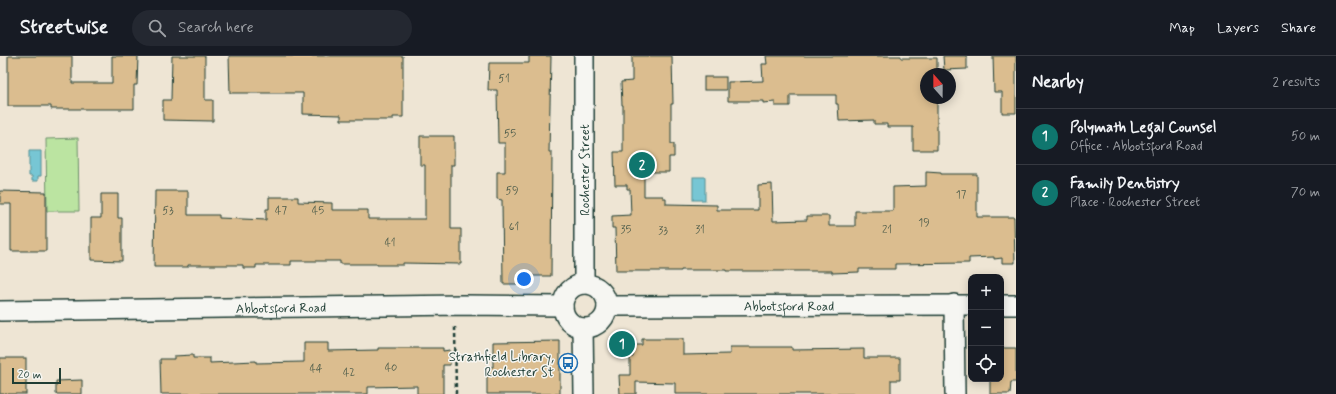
<!DOCTYPE html>
<meta charset="utf-8">
<style>
:root{--surface:#171b24;--page:#242831;--text:#f1f3f6;--muted:#9ea1a6;--line:#363941;--accent:#0f766e}
body{margin:0;font-family:Mynerve,sans-serif;background:var(--page);color:var(--text)}
.controls{position:absolute;right:12px;bottom:12px;display:grid;overflow:hidden;border-radius:8px;box-shadow:0 2px 10px #0003}
.controls button{width:36px;height:36px;display:grid;place-items:center;padding:0;border:0;border-bottom:1px solid var(--line);background:var(--surface);color:var(--text);font:20px sans-serif}
.compass{position:absolute;left:920px;top:12px;width:36px;height:36px;border-radius:50%;background:var(--surface);box-shadow:0 2px 10px #0003;rotate:339deg}
.scale{position:absolute;left:12px;bottom:10px;width:49px;box-sizing:border-box;padding-left:4px;border:2px solid #1f3d34;border-top:0;font-size:11px;line-height:14px;white-space:nowrap;color:#1f3d34;-webkit-text-stroke:3px #f6f6f2;paint-order:stroke}
.you{position:absolute;left:524px;top:223px;width:14px;height:14px;margin:-10px;border:3px solid #fff;border-radius:50%;background:#1a73e8;box-shadow:0 0 0 6px #1a73e833}
.badge{display:grid;place-items:center;width:26px;height:26px;border-radius:50%;background:var(--accent);color:#fff;font-size:13px;font-weight:700}
.pin{position:absolute;translate:-50% -50%;border:2px solid #fff;box-shadow:0 1px 4px #0006}
.list{margin:0;padding:0;list-style:none}
h2{display:flex;justify-content:space-between;align-items:center;height:52px;margin:0;padding:0 16px;font-size:17px}
h2 small{font-size:13px;font-weight:400;color:var(--muted)}
.list li{display:grid;grid-template-columns:26px 1fr auto;gap:12px;align-items:center;box-sizing:border-box;height:56px;padding:0 16px;border-top:1px solid var(--line)}
.list b{display:block;font-size:15px;white-space:nowrap}
.list p{margin:0;font-size:13px;white-space:nowrap;color:var(--muted)}
.list em{font-size:13px;font-style:normal;color:var(--muted)}
.icon{flex:none;width:22px;height:22px;fill:none;stroke:currentColor;stroke-width:2;stroke-linecap:round;stroke-linejoin:round}
.map{position:relative;flex:none;width:1016px;height:338px;overflow:hidden}
header{display:flex;align-items:center;gap:24px;box-sizing:border-box;height:56px;padding:0 20px;background:var(--surface);border-bottom:1px solid var(--line)}
header strong{font-size:19px}
nav{display:flex;gap:22px;margin-inline-start:auto;font-size:14px}
.search{width:280px;height:36px;background:var(--page);display:flex;align-items:center;gap:10px;box-sizing:border-box;padding:0 14px;border-radius:22px;color:var(--muted);font-size:15px}
main{display:flex}
aside{flex:1;background:var(--surface)}
.map>svg:first-child{display:block}
.green{fill:#bbe4a1;stroke:#6d906a}
.water{fill:#77c6d4;stroke:#548f94}
.building{fill:#dbbd8f;stroke:#1f3d34}
.lines{fill:none;stroke-linecap:round;stroke-linejoin:round}
.minor-casing{stroke:#1f3d34;stroke-width:22}
.path{stroke:#1f3d34;stroke-width:2.5;stroke-dasharray:4 3;stroke-linecap:butt}
.minor{stroke:#f6f6f2;stroke-width:19}
.labels{text-anchor:middle;stroke-width:3;stroke-linejoin:round;paint-order:stroke}
.number-label{font-size:11px;fill:#4e5d4b}
.street-label{font-size:13px;fill:#1f3d34;stroke:#f6f6f2}
.poi-label{font-size:13px;fill:#1f3d34;stroke:#f6f6f2;text-anchor:end}
</style>
<header>
<strong>Streetwise</strong>
<div class="search"><svg class="icon" aria-label="search" viewBox="0 0 24 24"><circle cx="10" cy="10" r="6"/><path d="M15 15l6 6"/></svg>Search here</div>
<nav><a>Map</a><a>Layers</a><a>Share</a></nav>
</header>
<main>
<div class="map">
<svg width="1016" height="338" viewBox="0 0 1016 338">
<rect width="100%" height="100%" fill="#eee5d4"/>
<filter id="ink" filterUnits="userSpaceOnUse"><feTurbulence type="fractalNoise" baseFrequency=".025" numOctaves="2"/><feDisplacementMap in="SourceGraphic" scale="8" xChannelSelector="R" yChannelSelector="G"/><feConvolveMatrix kernelMatrix="1 2 1 2 8 2 1 2 1" color-interpolation-filters="sRGB"/></filter>
<g filter="url(#ink)">
<polygon class="green" points="78,82 79,155 47,155 46,83"/>
<g class="water">
<polygon points="29,95 41,95 41,120 38,120 38,125 32,125 32,120 29,120"/>
<rect x="693" y="121" width="12" height="23"/>
</g>
<g class="building">
<polygon points="8,0 72,0 72,27 112,27 112,0 138,0 137,29 134,29 134,53 51,53 51,50 8,50"/>
<polygon points="172,0 205,0 205,44 213,44 213,65 163,64 163,44 171,44"/>
<polygon points="229,0 403,0 403,61 393,61 393,64 341,64 341,59 303,58 303,37 230,37"/>
<polygon points="529,0 551,0 549,96 552,96 551,220 520,220 520,228 503,228 502,144 497,143 497,116 505,116 505,87 498,87 497,34 488,34 489,7 529,7"/>
<polygon points="632,0 672,0 673,48 671,48 671,88 674,88 674,101 669,101 669,116 644,116 644,140 663,140 663,142 666,142 666,148 717,149 717,154 758,154 758,129 772,128 773,165 807,164 807,160 829,160 829,170 855,170 855,155 893,155 893,131 926,130 926,116 941,117 941,118 977,118 977,161 1014,161 1015,207 1002,207 1002,202 994,203 994,201 969,202 969,207 895,208 895,213 859,213 859,216 832,217 832,215 726,215 726,214 681,214 681,215 616,215 615,172 612,172 612,160 631,159 630,133 627,133 627,129 615,129 614,96 623,96 623,49 622,49 621,26 632,25"/>
<polygon points="766,0 901,0 901,2 937,2 937,18 926,18 926,42 937,42 937,94 913,94 913,71 887,71 887,68 874,68 874,64 839,65 838,48 836,48 836,39 790,39 790,50 775,50 775,46 763,47 763,45 728,45 728,26 763,25 762,8 767,8"/>
<polygon points="943,0 967,0 967,13 944,14"/>
<polygon points="993,0 1016,0 1016,57 1002,57 1002,36 994,36"/>
<rect x="704" y="21" width="22" height="13"/>
<polygon points="420,80 454,80 454,109 451,109 451,173 461,173 461,208 403,207 403,209 377,209 377,208 340,208 340,205 291,205 291,209 256,209 256,212 243,212 243,209 188,209 188,211 154,211 155,135 188,135 188,159 219,159 219,162 266,164 266,153 269,153 269,141 298,141 298,146 332,147 332,154 368,154 368,163 425,163 425,109 420,109"/>
<polygon points="0,135 46,136 46,195 11,195 11,148 0,148"/>
<polygon points="101,138 118,138 118,162 122,162 122,205 91,204 91,162 101,162"/>
<polygon points="642,283 683,283 683,299 730,298 730,291 792,291 792,294 864,293 864,302 900,302 900,324 891,324 891,338 675,338 675,327 636,326 636,338 620,338 619,319 630,319 630,301 633,301 633,289 642,289"/>
<polygon points="560,285 560,338 487,338 487,311 493,311 493,286"/>
<polygon points="304,287 328,287 328,295 378,294 378,292 443,292 443,295 450,294 450,309 443,309 443,338 417,338 417,330 368,331 368,338 161,338 160,303 174,303 174,300 193,299 193,302 210,302 210,307 256,305 256,307 304,306"/>
<polygon points="1001,292 1016,292 1016,326 1011,326 1010,338 990,338 990,323 1001,323"/>
<rect x="0" y="302" width="26" height="36"/>
<polygon points="82,324 82,338 56,338 56,325"/>
</g>
<g class="lines">
<defs>
<g id="minor">
<polyline points="584,0 584,228"/>
<circle cx="585" cy="250" r="22"/>
<polyline points="954,248 955,338"/>
<polyline points="1001,249 1016,249"/>
<path id="s1" d="M 607,250 L 971,249"/>
<path id="s2" d="M 0,255 L 463,249 L 563,250"/>
<polyline points="583,272 584,338"/>
</g>
</defs>
<use href="#minor" class="minor-casing"/>
<polyline class="path" points="455,271 456,338"/>
<use href="#minor" class="minor"/>
</g>
</g>
<defs>
<symbol id="bus-ring" viewBox="-11 -11 22 22"><circle r="9.5" fill="#f6f6f2" stroke="#1f6fb2" stroke-width="1.5"/><path d="M-5-6H5V4H4V6H2V4H-2V6H-4V4H-5ZM-3.5-4V0h7V-4ZM-3.5 1.2v1.5H-2V1.2ZM2 1.2v1.5H3.5V1.2Z" fill="#1f6fb2"/></symbol>
</defs>
<g fill-rule="evenodd">
<use href="#bus-ring" x="557" y="296" width="22" height="22"/>
</g>
<g class="labels">
<g class="number-label">
<text x="504" y="26">51</text>
<text x="510" y="81">55</text>
<text x="512" y="138">59</text>
<text x="961" y="142">17</text>
<text x="168" y="158">53</text>
<text x="281" y="158">47</text>
<text x="318" y="158">45</text>
<text x="924" y="170">19</text>
<text x="514" y="174">61</text>
<text x="626" y="177">35</text>
<text x="700" y="177">31</text>
<text x="887" y="177">21</text>
<text x="663" y="178">33</text>
<text x="390" y="190">41</text>
<text x="391" y="315">40</text>
<text x="316" y="316">44</text>
<text x="349" y="320">42</text>
</g>
<g class="street-label">
<text transform="translate(584 114) rotate(-90)" y="5">Rochester Street</text>
<text dy="5" stroke="none"><textPath href="#s1" startOffset="182">Abbotsford Road</textPath></text>
<text dy="5" stroke="none"><textPath href="#s2" startOffset="281">Abbotsford Road</textPath></text>
</g>
<g class="poi-label">
<text x="554" y="305">Strathfield Library,<tspan x="554" dy="15">Rochester St</tspan></text>
</g>
</g>
</svg>
<div class="controls">
<button>+</button>
<button>−</button>
<button><svg class="icon" aria-label="locate" viewBox="0 0 24 24"><circle cx="12" cy="12" r="6"/><path d="M12 2v4M12 18v4M2 12h4M18 12h4"/></svg></button>
</div>
<svg class="compass" viewBox="-18 -18 36 36"><path d="M0-13l5 13h-10z" fill="#e53935"/><path d="M0 13l5-13h-10z" fill="#9ea1a6"/></svg>
<div class="scale">20 m</div>
<div class="you"></div>
<div class="pin badge" style="left:622px;top:288px">1</div>
<div class="pin badge" style="left:642px;top:109px">2</div>
</div>
<aside>
<h2>Nearby<small>2 results</small></h2>
<ul class="list">
<li><span class="badge">1</span><div><b>Polymath Legal Counsel</b><p>Office · Abbotsford Road</p></div><em>50 m</em></li>
<li><span class="badge">2</span><div><b>Family Dentistry</b><p>Place · Rochester Street</p></div><em>70 m</em></li>
</ul>
</aside>
</main>
